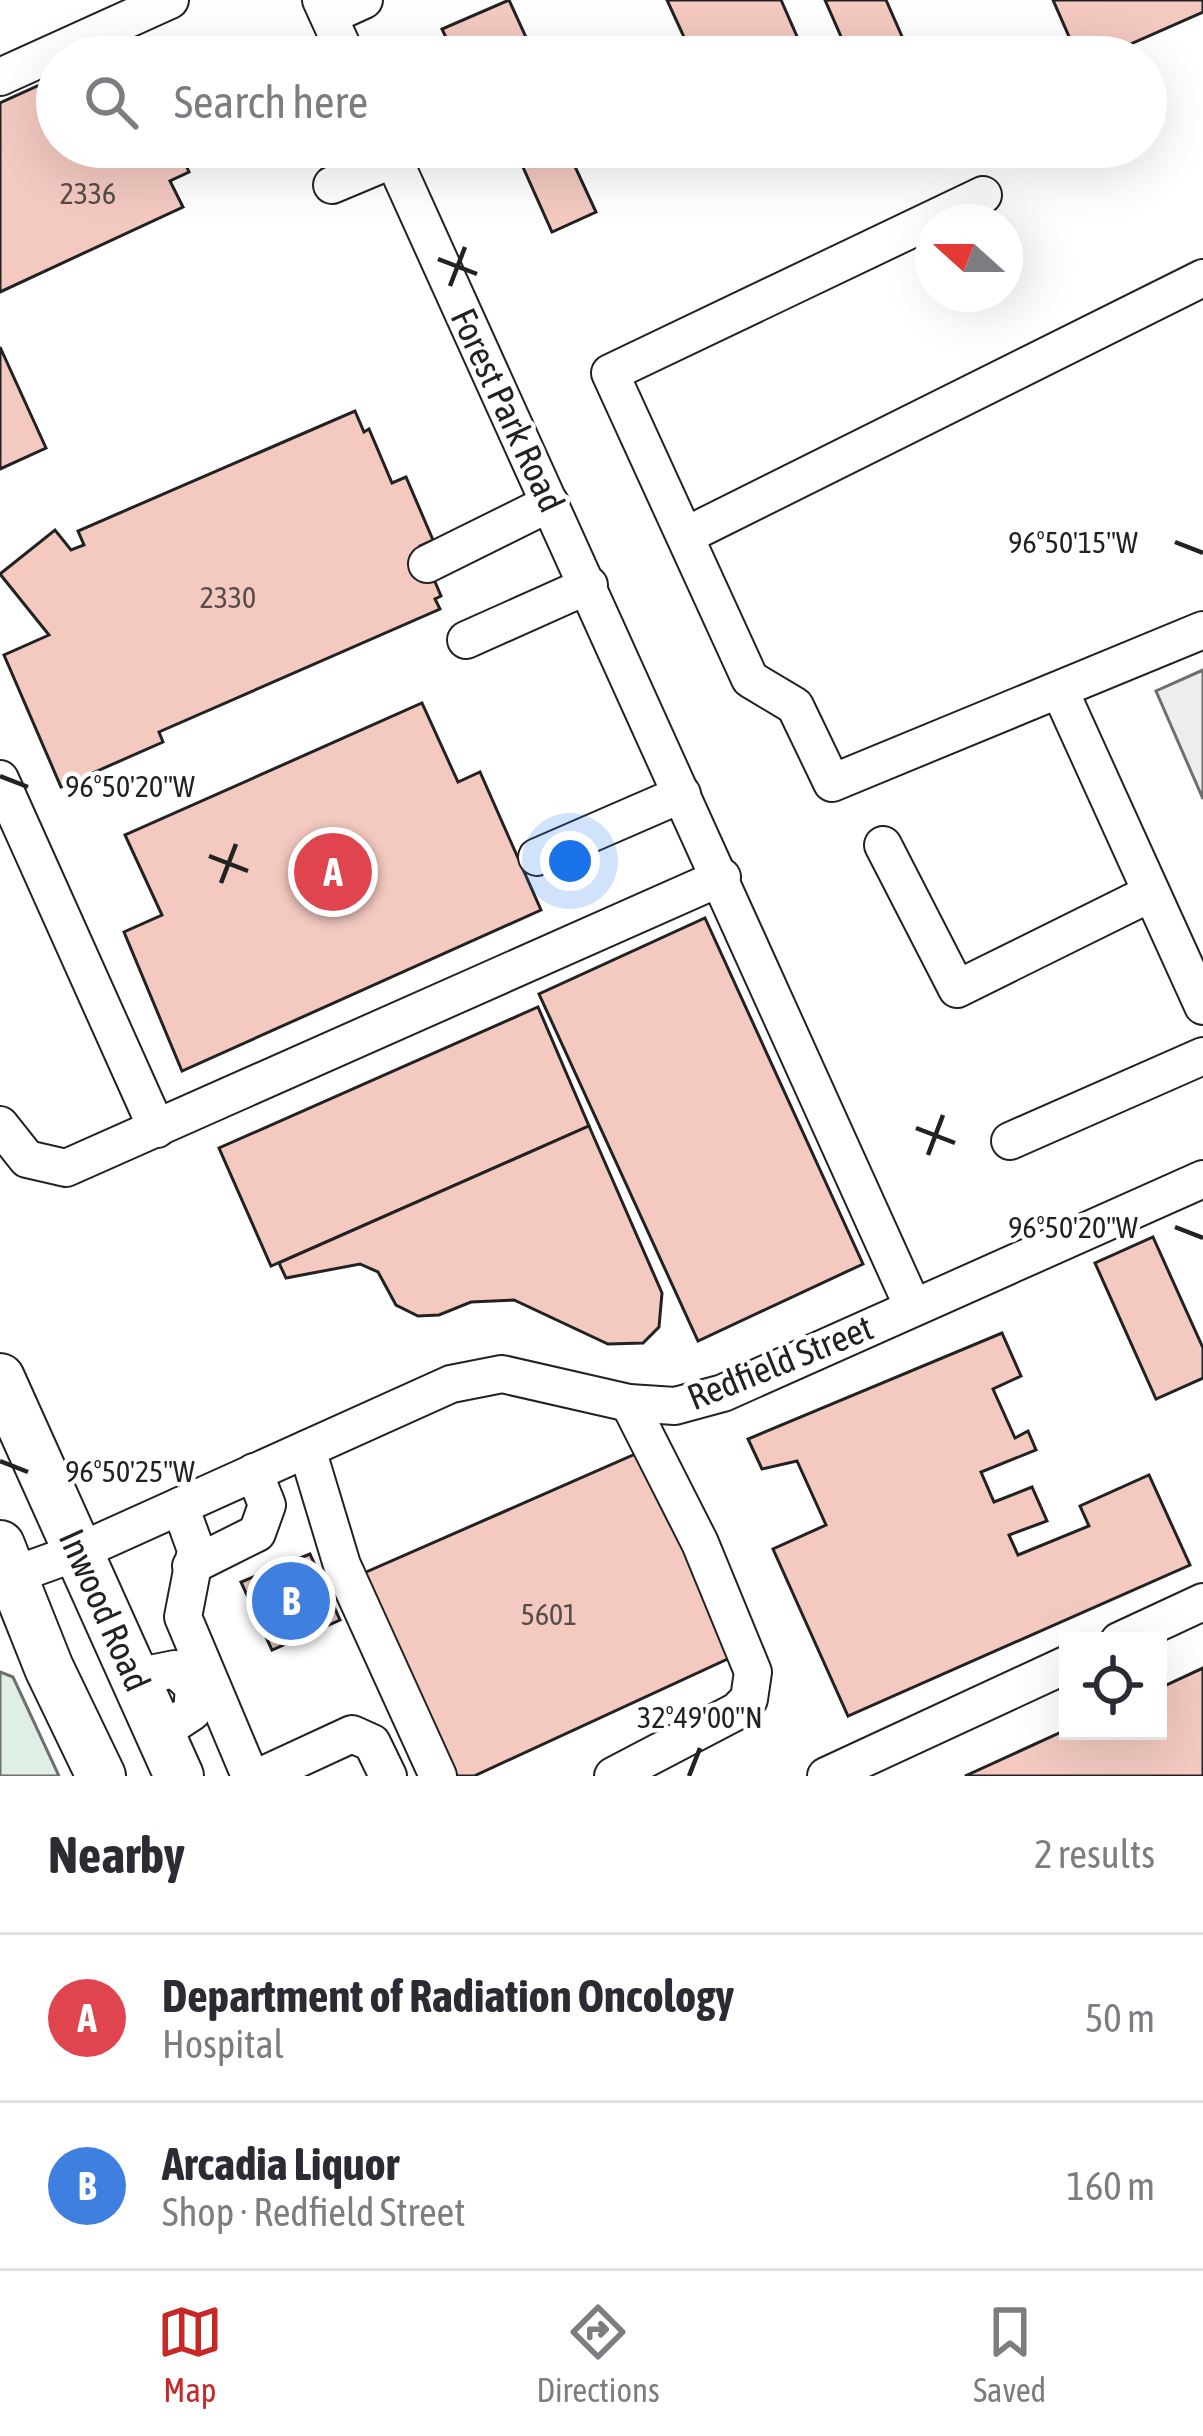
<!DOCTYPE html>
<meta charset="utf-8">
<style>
:root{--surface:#fff;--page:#f7f7f7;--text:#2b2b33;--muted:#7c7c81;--line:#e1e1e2;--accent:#c62828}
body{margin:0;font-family:"Asap Condensed",sans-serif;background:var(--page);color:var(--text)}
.controls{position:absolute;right:36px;bottom:36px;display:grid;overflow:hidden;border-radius:0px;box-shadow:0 12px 48px #0002}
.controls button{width:108px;height:108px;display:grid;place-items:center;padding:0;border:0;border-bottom:3px solid var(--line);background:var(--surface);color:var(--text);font:60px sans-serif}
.compass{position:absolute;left:915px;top:204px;width:108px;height:108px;border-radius:50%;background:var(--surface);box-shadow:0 12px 48px #0002;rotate:291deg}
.you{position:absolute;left:570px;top:861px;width:42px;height:42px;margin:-30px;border:9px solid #fff;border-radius:50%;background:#1a73e8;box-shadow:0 0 0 18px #1a73e833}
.badge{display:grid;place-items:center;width:78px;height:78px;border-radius:50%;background:var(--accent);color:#fff;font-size:39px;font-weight:700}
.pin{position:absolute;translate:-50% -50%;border:6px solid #fff;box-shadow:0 3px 12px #0006}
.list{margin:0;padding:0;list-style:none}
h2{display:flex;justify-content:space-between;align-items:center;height:156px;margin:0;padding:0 48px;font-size:51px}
h2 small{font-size:39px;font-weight:400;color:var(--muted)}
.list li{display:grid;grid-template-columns:78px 1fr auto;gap:36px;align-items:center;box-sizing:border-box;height:168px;padding:0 48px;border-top:3px solid var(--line)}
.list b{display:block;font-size:45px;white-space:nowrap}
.list p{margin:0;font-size:39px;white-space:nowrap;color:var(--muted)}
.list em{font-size:39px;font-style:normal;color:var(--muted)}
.icon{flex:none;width:66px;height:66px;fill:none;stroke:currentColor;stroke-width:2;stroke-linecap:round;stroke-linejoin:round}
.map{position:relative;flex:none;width:1203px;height:1776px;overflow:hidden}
.search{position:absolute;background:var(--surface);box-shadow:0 12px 48px #0002;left:36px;right:36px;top:36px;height:132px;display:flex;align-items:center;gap:30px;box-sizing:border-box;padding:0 42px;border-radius:66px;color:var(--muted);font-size:45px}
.sheet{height:492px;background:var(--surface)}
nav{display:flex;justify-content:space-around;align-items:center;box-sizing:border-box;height:168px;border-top:3px solid var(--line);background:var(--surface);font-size:33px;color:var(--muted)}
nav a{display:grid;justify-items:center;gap:6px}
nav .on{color:var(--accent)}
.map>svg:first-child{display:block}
.green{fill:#e0efe3;stroke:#6f6f6f;stroke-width:3}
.parking{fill:#ededed;stroke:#6f6f6f;stroke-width:3}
.building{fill:#f3c9c0;stroke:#222;stroke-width:3}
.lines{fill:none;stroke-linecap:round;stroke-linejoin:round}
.minor-casing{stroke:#222;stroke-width:40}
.major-casing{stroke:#222;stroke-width:52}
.minor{stroke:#fff;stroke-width:36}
.major{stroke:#fff;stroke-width:48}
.ticks{fill:none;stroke:#222;stroke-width:4.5}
.labels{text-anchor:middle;stroke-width:9;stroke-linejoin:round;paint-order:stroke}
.number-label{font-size:30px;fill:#564c4a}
.street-label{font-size:36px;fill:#222;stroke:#fff}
.ticks-label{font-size:30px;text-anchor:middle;fill:#222;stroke:#fff;stroke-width:9;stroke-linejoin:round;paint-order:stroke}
</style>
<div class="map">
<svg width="1203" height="1776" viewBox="0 0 1203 1776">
<rect width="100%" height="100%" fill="#fff"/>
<polygon class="green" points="0,1672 13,1677 59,1776 0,1776"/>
<polygon class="parking" points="1203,670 1203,799 1156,691"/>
<g class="building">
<polygon points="509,0 535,57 455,57 442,29"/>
<polygon points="667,0 781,0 806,57 660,57 657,50 684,37"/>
<polygon points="825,0 886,0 911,57 850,57"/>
<polygon points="1053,0 1203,0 1203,12 1101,57 1078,57"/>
<polygon points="44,83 50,97 57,94 57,147 178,147 189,172 170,181 183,207 0,292 0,103"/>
<polygon points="514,147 566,147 596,212 552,232"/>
<polygon points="0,347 46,448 0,469"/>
<polygon points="355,411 364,432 369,429 392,483 406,477 433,540 420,546 441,596 435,599 440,609 159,732 163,742 61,787 4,655 49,635 0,574 55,530 71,550 84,545 78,531"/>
<polygon points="422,703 458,782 480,772 541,910 182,1071 124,932 162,915 125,835"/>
<polygon points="705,918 863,1264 698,1341 539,994"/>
<polygon points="538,1007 589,1126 271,1266 219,1148"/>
<polygon points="589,1126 662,1293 659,1327 643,1343 608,1344 514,1300 471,1302 439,1315 418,1316 396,1305 378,1272 360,1264 286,1278 279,1263"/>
<polygon points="1153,1237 1203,1348 1203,1378 1156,1399 1095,1263"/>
<polygon points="1002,1333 1021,1376 993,1389 1015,1438 1028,1431 1036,1450 981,1472 994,1502 1032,1487 1047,1521 1009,1535 1018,1555 1089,1526 1080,1506 1149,1475 1190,1565 848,1716 773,1549 826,1525 797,1461 762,1469 748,1439"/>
<polygon points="640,1452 734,1656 474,1776 457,1776 364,1573"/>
<polygon points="310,1554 340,1620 272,1650 241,1582"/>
<polygon points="1203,1668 1203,1776 965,1776 1068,1729 1158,1731 1158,1689"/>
</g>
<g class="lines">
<defs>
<g id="minor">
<polyline points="321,0 347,57"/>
<polyline points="329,16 364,0"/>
<polyline points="0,77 170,0"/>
<polyline points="388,147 913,1307"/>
<polyline points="332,185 394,159"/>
<polyline points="983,195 610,373 750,679 795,706 832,783 1203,630"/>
<polyline points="685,536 1203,278"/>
<polyline points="427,564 550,503"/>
<polyline points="466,640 589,585"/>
<polyline points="1060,691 1203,1006"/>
<polyline points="0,779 157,1129"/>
<polyline points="883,845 957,989 1151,893"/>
<polyline points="537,857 682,794"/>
<polyline points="0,1125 27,1159 66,1168 722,877"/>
<polyline points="1010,1141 1203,1056"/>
<polyline points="307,1449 342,1565 438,1776"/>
<polyline points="180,1506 196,1550 183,1617 250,1776"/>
<polyline points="191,1566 257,1533 267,1505 254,1472"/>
<polyline points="0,1580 78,1552 451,1384 502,1374 629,1403 675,1406 723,1393 1203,1179"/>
<polyline points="1119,1641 1203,1602"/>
<polyline points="135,1677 175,1669 194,1687 192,1712 160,1733"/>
<polyline points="261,1776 352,1734 372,1743 388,1776"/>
<polyline points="613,1776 737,1711 749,1699 753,1672 700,1543 629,1403"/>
<polyline points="826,1776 1068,1664"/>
</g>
<g id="major">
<polyline points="0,1378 179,1776"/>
<polyline points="0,1545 49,1668 101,1776"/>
</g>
</defs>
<use href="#minor" class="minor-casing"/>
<use href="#major" class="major-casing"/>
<use href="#minor" class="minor"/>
<use href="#major" class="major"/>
</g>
<path class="ticks" d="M 438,259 L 477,274M 450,286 L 465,247M 1175,542 L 1203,553M 0,776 L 28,787M 209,856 L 248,871M 221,883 L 236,844M 916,1128 L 955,1143M 928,1155 L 943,1115M 1175,1227 L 1203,1238M 0,1461 L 28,1472M 689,1776 L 700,1748"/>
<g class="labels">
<g class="number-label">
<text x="88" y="204">2336</text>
<text x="228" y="608">2330</text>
<text x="549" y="1625">5601</text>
</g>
<g class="street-label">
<text transform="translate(508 410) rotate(65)" y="13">Forest Park Road</text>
<text transform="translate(780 1362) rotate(-22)" y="13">Redfield Street</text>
<text transform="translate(105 1610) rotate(66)" y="13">Inwood Road</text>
</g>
</g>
<g class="ticks-label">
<text x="1073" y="553">96°50'15"W</text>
<text x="130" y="797">96°50'20"W</text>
<text x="1073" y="1238">96°50'20"W</text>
<text x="130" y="1482">96°50'25"W</text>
<text x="700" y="1728">32°49'00"N</text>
</g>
</svg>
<div class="controls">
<button><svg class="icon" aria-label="locate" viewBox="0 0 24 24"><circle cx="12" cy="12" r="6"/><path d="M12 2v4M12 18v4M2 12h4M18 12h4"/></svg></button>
</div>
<svg class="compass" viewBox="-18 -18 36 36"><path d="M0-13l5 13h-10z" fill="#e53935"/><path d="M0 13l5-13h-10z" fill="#7c7c81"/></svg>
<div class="you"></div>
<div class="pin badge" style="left:333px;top:872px;background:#e0444e">A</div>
<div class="pin badge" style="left:291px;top:1601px;background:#3f7fe0">B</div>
<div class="search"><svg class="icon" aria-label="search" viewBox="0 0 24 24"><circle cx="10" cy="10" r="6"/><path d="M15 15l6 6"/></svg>Search here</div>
</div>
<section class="sheet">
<h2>Nearby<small>2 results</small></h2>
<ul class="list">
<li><span class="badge" style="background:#e0444e">A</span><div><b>Department of Radiation Oncology</b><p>Hospital</p></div><em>50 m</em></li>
<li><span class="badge" style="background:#3f7fe0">B</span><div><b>Arcadia Liquor</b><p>Shop · Redfield Street</p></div><em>160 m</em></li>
</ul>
</section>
<nav>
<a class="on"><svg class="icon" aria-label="map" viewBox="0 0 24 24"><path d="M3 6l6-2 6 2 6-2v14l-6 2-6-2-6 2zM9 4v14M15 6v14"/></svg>Map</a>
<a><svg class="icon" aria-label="directions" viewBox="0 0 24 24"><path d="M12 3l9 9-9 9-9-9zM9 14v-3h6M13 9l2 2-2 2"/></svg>Directions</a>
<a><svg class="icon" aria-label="saved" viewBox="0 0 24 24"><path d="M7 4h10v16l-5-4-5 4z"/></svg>Saved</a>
</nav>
